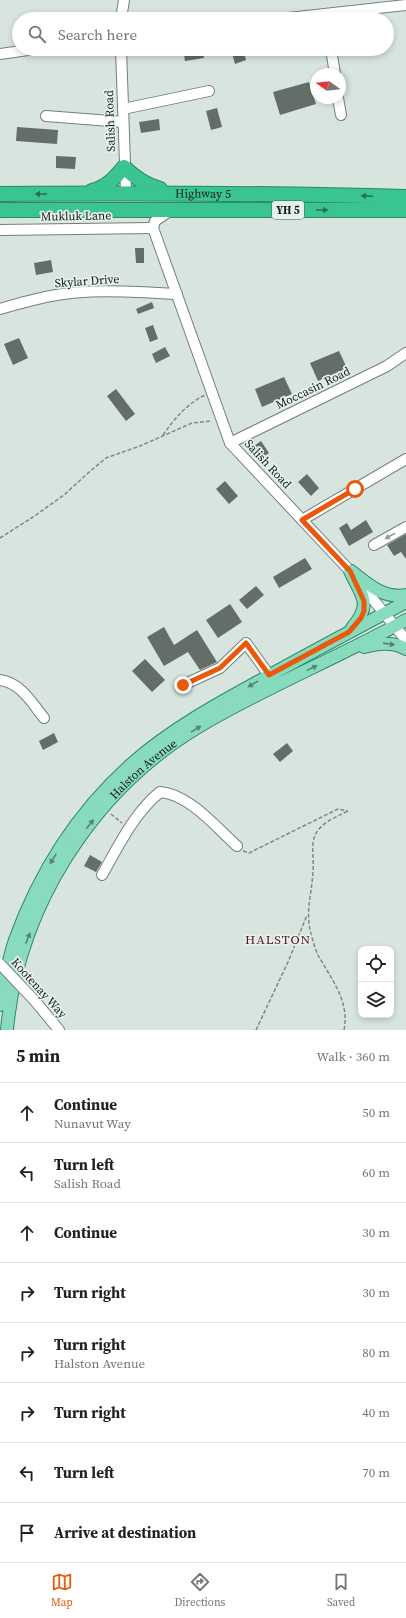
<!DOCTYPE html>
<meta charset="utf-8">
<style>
:root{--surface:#fff;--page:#f2f2f2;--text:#202124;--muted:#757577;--line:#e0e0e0;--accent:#ea580c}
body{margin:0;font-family:"Source Serif 4",serif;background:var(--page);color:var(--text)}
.controls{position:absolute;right:12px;bottom:12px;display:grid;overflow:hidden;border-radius:8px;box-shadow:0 2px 6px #0003}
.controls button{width:36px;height:36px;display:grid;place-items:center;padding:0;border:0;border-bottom:1px solid var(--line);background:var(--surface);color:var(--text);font:20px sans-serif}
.compass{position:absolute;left:310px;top:68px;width:36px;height:36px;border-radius:50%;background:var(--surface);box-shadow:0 2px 6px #0003;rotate:285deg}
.stop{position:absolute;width:12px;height:12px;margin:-9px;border:3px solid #ea580c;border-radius:50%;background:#fff}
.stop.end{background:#ea580c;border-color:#fff;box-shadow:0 1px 4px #0008}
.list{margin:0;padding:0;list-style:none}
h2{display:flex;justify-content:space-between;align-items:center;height:52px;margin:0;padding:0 16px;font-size:17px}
h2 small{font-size:13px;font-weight:400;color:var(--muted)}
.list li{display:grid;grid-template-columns:26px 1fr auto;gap:12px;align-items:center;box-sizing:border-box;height:60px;padding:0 16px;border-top:1px solid var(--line)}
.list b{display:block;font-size:15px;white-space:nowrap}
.list p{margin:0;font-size:13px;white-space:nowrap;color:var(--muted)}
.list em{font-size:13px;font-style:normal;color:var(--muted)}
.icon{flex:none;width:22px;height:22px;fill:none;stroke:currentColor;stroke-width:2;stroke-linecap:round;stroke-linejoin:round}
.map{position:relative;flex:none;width:406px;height:1030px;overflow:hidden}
.search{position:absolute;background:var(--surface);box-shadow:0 2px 6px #0003;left:12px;right:12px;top:12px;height:44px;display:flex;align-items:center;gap:10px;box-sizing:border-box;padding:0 14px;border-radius:22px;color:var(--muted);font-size:15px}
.sheet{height:532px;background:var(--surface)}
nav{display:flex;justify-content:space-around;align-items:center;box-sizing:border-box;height:56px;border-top:1px solid var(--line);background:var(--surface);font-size:11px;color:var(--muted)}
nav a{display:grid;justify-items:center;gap:2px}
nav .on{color:var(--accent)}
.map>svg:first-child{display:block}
.building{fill:#636e68}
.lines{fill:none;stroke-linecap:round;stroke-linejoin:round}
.minor-casing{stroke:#757f7a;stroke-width:12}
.major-casing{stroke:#2d8967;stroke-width:14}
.highway-casing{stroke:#2d8967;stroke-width:16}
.path{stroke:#808985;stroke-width:1.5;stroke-dasharray:4 2;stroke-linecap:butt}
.minor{stroke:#fff;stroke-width:10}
.major{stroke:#88dcbd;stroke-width:12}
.highway{stroke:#39c491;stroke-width:14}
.minor-bridge-casing{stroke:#757f7a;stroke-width:12;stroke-linecap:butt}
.minor-bridge{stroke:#fff;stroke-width:10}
.oneway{fill:#287055}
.oneway2{fill:#979898}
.oneway3{fill:#558573}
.route{stroke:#ea580c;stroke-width:5}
.labels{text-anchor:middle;stroke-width:3.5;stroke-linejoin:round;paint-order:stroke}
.shield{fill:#e5f1eb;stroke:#555b58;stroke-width:1}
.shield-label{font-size:11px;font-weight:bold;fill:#171b19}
.street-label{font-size:12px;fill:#171b19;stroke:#e5f1eb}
.neighbourhood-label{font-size:13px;letter-spacing:1px;fill:#581321;stroke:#e5f1eb}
</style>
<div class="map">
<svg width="406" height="1030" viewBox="0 0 406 1030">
<rect width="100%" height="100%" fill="#d8e4de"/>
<g class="building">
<polygon points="183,49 203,49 204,58 185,61"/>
<polygon points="231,49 243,49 246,60 235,64"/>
<polygon points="309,82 316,104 280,115 273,92"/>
<polygon points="217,108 222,127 211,130 206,111"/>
<polygon points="159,119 160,130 141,133 139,122"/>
<polygon points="17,127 58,130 57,144 16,141"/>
<polygon points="56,156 76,157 75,169 56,168"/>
<polygon points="135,248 144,248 144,263 136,263"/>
<polygon points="51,260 53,272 36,275 34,263"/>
<polygon points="152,302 154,308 138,314 136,309"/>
<polygon points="153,325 158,339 150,342 145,328"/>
<polygon points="19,338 28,358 13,365 4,344"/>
<polygon points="165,347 170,356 156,363 152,354"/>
<polygon points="339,351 347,368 318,381 310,363"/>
<polygon points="284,377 292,394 262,407 255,389"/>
<polygon points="116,389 135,414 126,421 107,396"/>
<polygon points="261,441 269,453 262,458 254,446"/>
<polygon points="307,474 319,488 311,496 298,482"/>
<polygon points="225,481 238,496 229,504 216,489"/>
<polygon points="366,520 373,532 349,546 339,528 347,523 351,530"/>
<polygon points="406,534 406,559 401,552 394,556 387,545"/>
<polygon points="305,558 312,569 279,588 273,577"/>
<polygon points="256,586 264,595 247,609 239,600"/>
<polygon points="230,604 242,622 218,638 206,620"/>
<polygon points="164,627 174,645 197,630 217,662 200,670 188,652 164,666 147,637"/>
<polygon points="145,659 165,680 152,692 132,671"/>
<polygon points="54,733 58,742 43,750 39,741"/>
<polygon points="287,743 293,751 280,762 273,754"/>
<polygon points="90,855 102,862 96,872 84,866"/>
</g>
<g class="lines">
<defs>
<g id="minor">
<polyline points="121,19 124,0"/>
<polyline points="279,19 406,5"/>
<polyline points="121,49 126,192"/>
<polyline points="331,49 335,74"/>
<polyline points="0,54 35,49"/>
<polyline points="338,98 341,115"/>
<polyline points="123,109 209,91"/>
<polyline points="46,116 123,122"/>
<polyline points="171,210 155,221 153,228 230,443 350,571 406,640"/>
<polyline points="0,230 153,228"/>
<path d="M 0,309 C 17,304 34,299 51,296 C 90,288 137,292 177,294"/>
<polyline points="230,443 387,366 406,353"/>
<polyline points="302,520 406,459"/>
<polyline points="374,545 406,527"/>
<path d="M 0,680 C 21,683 32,703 44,718"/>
<polyline points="183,685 220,668 246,643 269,675"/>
<path d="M 102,875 C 118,847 134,813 160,792 C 189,794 216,827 237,846"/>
<polyline points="35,1001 59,1030"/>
</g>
<g id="major">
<path d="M 350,571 C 362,597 373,603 352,628"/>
<path d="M 351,571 C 368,584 383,599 406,595"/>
<path d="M 364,647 C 378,643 393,641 406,649"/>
<path d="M 0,1005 C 4,983 8,961 15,940 C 40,871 80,809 135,761 C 171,730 212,707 254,684 C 304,656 355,629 406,602"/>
<path id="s1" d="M 7,1030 C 18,907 92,791 198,727 C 265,687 338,658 406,620"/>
</g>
<g id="highway">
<path d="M 92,191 C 107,187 115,178 124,167 C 135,178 145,185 160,189"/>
<path id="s2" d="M 0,194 C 135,193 271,193 406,197"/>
<polyline points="0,210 406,210"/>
</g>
</defs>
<use href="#minor" class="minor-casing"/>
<use href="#major" class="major-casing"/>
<use href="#highway" class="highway-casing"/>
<g class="path">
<path d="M 163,435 C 174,419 187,404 205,395"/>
<polyline points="0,538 33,517 64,495 88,473 106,458 140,446 192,423 212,421"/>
<polyline points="111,814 122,823"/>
<polyline points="243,851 249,853 255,850 338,809 348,811"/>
<polyline points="256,1030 288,962 307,915"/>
<path d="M 344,1030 C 350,1001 331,979 318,955 C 315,949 313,941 311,934 C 305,911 312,894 313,871 C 314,862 312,853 313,844 C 314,825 334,818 348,811"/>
</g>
<use href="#minor" class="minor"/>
<use href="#major" class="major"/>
<use href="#highway" class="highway"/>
<defs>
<polyline id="minor-bridge" points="0,964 35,1001"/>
</defs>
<use href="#minor-bridge" class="minor-bridge-casing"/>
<use href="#minor-bridge" class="minor-bridge"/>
</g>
<defs><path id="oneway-solid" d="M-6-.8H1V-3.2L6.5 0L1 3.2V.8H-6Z"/></defs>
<g class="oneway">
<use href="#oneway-solid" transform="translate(41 194) rotate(180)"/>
<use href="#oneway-solid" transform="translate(367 196) rotate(-178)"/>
<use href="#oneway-solid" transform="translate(322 210)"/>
</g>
<use class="oneway2" href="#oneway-solid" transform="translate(390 536) rotate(151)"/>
<g class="oneway3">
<use href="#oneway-solid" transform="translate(389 644) rotate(8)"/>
<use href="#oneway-solid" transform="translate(312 668) rotate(-26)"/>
<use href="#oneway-solid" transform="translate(253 684) rotate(151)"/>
<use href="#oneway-solid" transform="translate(196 729) rotate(-32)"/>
<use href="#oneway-solid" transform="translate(90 824) rotate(-52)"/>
<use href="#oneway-solid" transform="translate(53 859) rotate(122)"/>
<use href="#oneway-solid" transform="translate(28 938) rotate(-69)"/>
</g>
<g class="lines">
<polyline class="route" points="183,685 220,668 246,643 269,675 349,632 361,618 364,611 364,601 350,571 302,520 355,489"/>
</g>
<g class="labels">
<rect class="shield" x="272" y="201" width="32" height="18" rx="3"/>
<g class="shield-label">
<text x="288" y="214">YH 5</text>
</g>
<g class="street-label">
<text transform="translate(110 121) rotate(-92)" y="4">Salish Road</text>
<text dy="4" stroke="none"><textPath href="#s2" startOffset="203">Highway 5</textPath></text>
<text transform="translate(76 216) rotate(-1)" y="4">Mukluk Lane</text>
<text transform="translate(87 281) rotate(-4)" y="4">Skylar Drive</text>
<text transform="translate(313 388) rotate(-26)" y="4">Moccasin Road</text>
<text transform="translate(268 464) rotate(47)" y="4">Salish Road</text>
<text dy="4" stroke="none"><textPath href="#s1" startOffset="302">Halston Avenue</textPath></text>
<text transform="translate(39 988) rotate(48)" y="4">Kootenay Way</text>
</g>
<g class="neighbourhood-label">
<text x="278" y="944">HALSTON</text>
</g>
</g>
</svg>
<div class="controls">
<button><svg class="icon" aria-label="locate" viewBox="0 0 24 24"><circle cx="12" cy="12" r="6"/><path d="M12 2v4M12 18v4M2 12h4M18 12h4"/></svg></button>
<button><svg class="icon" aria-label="layers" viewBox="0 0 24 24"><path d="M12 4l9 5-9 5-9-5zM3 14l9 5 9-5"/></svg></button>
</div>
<svg class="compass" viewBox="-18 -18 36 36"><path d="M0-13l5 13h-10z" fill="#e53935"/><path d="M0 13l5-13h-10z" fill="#757577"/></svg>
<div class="stop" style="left:355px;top:489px"></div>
<div class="stop end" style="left:183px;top:685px"></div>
<div class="search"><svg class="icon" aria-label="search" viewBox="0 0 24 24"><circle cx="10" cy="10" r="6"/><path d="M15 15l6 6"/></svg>Search here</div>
</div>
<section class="sheet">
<h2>5 min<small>Walk · 360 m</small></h2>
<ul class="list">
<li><svg class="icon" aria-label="ahead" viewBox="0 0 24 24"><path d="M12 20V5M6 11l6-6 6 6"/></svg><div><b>Continue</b><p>Nunavut Way</p></div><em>50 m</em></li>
<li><svg class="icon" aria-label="left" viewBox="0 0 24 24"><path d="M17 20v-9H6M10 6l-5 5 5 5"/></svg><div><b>Turn left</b><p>Salish Road</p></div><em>60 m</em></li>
<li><svg class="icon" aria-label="ahead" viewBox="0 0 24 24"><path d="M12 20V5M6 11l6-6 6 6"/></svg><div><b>Continue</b></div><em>30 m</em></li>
<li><svg class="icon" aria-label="right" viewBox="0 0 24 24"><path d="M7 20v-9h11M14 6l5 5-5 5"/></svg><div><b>Turn right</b></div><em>30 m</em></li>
<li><svg class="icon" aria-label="right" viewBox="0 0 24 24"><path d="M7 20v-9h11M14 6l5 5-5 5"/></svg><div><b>Turn right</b><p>Halston Avenue</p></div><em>80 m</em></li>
<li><svg class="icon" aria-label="right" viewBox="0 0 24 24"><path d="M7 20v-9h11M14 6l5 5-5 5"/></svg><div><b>Turn right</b></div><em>40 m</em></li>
<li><svg class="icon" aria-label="left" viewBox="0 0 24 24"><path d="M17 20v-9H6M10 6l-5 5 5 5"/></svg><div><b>Turn left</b></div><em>70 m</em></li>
<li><svg class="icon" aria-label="arrive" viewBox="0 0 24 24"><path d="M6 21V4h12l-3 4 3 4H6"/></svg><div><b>Arrive at destination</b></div></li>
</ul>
</section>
<nav>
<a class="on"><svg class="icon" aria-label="map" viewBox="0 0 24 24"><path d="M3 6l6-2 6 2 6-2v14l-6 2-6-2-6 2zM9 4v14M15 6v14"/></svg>Map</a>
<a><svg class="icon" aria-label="directions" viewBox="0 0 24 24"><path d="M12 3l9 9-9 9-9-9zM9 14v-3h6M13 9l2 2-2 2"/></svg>Directions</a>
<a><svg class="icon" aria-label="saved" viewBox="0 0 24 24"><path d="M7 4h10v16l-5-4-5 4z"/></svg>Saved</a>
</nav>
